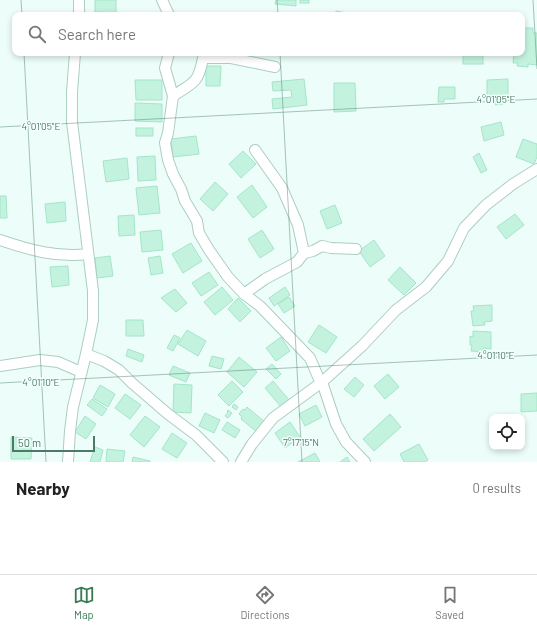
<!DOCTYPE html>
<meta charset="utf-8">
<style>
:root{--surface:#fff;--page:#f6f6f6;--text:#222;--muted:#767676;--line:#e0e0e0;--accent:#387a54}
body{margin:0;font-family:Barlow,sans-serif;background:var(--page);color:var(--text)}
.controls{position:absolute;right:12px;bottom:12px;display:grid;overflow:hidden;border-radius:8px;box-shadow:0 2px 6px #0003}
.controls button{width:36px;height:36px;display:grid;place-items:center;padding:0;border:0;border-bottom:1px solid var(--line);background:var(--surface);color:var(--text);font:20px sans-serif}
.scale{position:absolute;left:12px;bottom:10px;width:83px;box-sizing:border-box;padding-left:4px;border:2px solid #4d7a66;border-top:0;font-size:11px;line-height:14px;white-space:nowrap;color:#4d7a66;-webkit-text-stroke:3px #f3fffd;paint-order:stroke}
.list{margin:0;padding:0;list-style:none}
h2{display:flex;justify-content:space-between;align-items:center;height:52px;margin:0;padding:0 16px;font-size:17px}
h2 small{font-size:13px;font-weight:400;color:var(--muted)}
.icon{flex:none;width:22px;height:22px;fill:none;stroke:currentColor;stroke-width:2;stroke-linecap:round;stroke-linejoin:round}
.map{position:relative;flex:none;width:537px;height:462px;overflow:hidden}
.search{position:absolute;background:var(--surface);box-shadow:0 2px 6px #0003;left:12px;right:12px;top:12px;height:44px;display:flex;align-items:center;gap:10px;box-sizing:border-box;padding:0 14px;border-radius:8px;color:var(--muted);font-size:15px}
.sheet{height:112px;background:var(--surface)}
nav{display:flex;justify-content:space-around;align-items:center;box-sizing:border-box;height:56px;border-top:1px solid var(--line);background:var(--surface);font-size:11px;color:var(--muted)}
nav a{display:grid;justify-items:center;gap:2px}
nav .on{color:var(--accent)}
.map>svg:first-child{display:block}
.building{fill:#c3f3df;stroke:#a4e5c9}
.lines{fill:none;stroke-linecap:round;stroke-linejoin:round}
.minor-casing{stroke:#adcec2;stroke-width:12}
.minor{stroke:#fff;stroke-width:10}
.ticks{fill:none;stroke:#4d7a66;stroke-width:1;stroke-opacity:0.45}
.ticks-label{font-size:10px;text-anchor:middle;fill:#4d7a66;stroke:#f3fffd;stroke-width:3;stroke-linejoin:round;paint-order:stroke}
</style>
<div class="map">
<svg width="537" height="462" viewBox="0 0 537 462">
<rect width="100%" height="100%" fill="#ecfdfa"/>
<g class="building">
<polygon points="95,0 116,0 116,13 95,12"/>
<polygon points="276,0 296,0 296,6 275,4"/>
<rect x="300" y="0" width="9" height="3"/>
<polygon points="336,11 352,14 352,15 335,15"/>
<polygon points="522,28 533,28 533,33 537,33 537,65 528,64 528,67 517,66 518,63 513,63 514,53 522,53"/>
<rect x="463" y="53" width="20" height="11"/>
<polygon points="206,66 221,66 220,86 206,86"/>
<polygon points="304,79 307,105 273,109 272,99 292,97 291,90 273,91 272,82"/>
<polygon points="508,79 508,101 503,101 503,104 495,105 495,100 487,101 487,80"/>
<polygon points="135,80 162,80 162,100 136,100"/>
<polygon points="334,83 355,83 356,111 334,112"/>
<polygon points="439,87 455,87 455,99 444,99 444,102 438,102"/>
<polygon points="135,103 162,104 162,122 135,121"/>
<polygon points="501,122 504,135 484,141 481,127"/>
<rect x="136" y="128" width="17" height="8"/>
<polygon points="196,136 199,154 173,157 171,139"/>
<polygon points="523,139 537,144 537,157 534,164 516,157"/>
<polygon points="243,151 256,164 241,178 229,164"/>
<polygon points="479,153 487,170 481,173 473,157"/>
<polygon points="155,156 156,180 138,181 137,157"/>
<polygon points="127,158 129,179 106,182 103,161"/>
<polygon points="215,182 228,194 213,211 200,199"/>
<polygon points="252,185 267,207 253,218 237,197"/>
<polygon points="157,186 160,213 139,215 136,188"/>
<polygon points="0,196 6,196 7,218 0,218"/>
<polygon points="65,202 66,221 47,223 45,204"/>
<polygon points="335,205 342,223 327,229 320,211"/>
<polygon points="515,214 524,225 506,239 497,227"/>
<polygon points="134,215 135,235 119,236 118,216"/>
<polygon points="161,230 163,250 142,252 140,232"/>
<polygon points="262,230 274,249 260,258 248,239"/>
<polygon points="374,240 385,256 370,267 359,251"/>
<polygon points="191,243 202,261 183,273 172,254"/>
<polygon points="110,256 113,276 97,278 95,258"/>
<polygon points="160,256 163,273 151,275 148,258"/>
<polygon points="68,266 69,285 52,287 50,267"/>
<polygon points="400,267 416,283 404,295 388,280"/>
<polygon points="209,272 218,285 201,296 192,283"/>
<polygon points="222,287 233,300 215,315 204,302"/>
<polygon points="285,287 290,295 274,306 269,298"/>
<polygon points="175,289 187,303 176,312 161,298"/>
<polygon points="289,297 295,306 284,313 278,304"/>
<polygon points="238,298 251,311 240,322 228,309"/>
<polygon points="492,305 492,321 484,322 485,325 473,326 471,311 474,311 473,306"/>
<polygon points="126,320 143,320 144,336 126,336"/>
<polygon points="319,325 337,337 326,353 308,342"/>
<polygon points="187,330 206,341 198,356 178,344"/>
<polygon points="473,331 491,332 491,349 483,348 483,352 471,351 472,345 470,345 470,336 473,337"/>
<polygon points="174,335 180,338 173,351 167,348"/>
<polygon points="281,337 290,351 276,361 266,348"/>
<polygon points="128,349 144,355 142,362 126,356"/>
<polygon points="212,356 224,359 221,369 209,366"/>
<polygon points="239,357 257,372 244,387 227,372"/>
<polygon points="272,364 281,374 276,379 266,369"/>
<polygon points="173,366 190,373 186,382 169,375"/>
<polygon points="388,374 399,387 385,399 374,386"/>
<polygon points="355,377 364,385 354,397 344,389"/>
<polygon points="232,381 243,392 229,406 218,395"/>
<polygon points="273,381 290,401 282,408 265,388"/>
<polygon points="174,384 192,385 191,413 173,412"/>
<polygon points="100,385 115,394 108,407 93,398"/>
<polygon points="537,393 537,411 521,412 521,394"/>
<polygon points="125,394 141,405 130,419 115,408"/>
<polygon points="92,399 107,409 102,416 87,405"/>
<polygon points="234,404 238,407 236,410 232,407"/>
<polygon points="316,405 322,417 305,426 299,414"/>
<polygon points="247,407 265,422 257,432 241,419 242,417 239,414 243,409 245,410"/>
<polygon points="228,410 232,413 228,418 225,416 228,412 227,411"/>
<polygon points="205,413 220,420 214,433 199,426"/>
<polygon points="390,414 401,427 374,451 363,439"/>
<polygon points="85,416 96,424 86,439 75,432"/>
<polygon points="145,416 160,427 144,447 130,435"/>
<polygon points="227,422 240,430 235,438 222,430"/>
<polygon points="290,422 300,437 285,448 275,433"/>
<polygon points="172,433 187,443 177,458 162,449"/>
<polygon points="11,437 32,438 31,459 11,459"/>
<polygon points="419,444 428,460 425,462 404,462 400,454"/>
<polygon points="95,447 103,450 100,462 90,462"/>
<polygon points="107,449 125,451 123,462 106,462"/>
<polygon points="315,453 320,462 298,462"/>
<polygon points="133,457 150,461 150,462 132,462"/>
<polygon points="347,457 350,462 340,462"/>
</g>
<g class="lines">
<defs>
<g id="minor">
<polyline points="162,0 169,15"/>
<polyline points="79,15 79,0"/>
<polyline points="169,53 165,68 173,96"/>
<path d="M 275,67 L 231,58 L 203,58 C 198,84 194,82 173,96 L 168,133 L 165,143 L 168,160 L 173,174 L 181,189 L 185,201 L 197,221 L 199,233 L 209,250 L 228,277 L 244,294 L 260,306 L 310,358 L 319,379 L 322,382 L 336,424 L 346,442 L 365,462"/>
<path d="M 0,240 C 29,250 58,258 88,254"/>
<polyline points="304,253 313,251 322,246 331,248 356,249"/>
<polyline points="244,294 265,279 297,262 304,253 298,225 282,188 255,150"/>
<polyline points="86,354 104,361 119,370 132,383 168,414 196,435 223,462"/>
<polyline points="0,366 40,360 58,362 81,372"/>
<polyline points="68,462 70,431 73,407 86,354 93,320 93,291 72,122 72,92 75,53"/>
<polyline points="241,462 252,444 273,418 322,382 362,346 396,310 426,287 448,261 464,228 486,205 513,184 537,169"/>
</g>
</defs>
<use href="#minor" class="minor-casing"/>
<use href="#minor" class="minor"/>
</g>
<path class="ticks" d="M 21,0 L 22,15M 277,0 L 278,15M 533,0 L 537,69M 24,53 L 46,462M 280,53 L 302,462M 0,127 L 537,99M 0,383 L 537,355"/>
<g class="ticks-label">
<text x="496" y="103">4°01'05"E</text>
<text x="41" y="130">4°01'05"E</text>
<text x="496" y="359">4°01'10"E</text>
<text x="41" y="386">4°01'10"E</text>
<text x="301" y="446">7°17'15"N</text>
</g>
</svg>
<div class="controls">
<button><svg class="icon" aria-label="locate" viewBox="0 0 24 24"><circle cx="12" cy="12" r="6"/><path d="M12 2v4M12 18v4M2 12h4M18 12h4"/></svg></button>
</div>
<div class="scale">50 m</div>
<div class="search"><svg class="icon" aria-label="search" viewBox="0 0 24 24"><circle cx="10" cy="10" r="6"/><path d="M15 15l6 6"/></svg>Search here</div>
</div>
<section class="sheet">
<h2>Nearby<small>0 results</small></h2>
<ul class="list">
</ul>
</section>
<nav>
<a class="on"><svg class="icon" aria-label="map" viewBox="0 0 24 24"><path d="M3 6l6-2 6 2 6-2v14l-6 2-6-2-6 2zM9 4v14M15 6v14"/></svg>Map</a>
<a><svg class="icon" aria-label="directions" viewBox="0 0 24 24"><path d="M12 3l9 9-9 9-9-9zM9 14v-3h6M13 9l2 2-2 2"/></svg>Directions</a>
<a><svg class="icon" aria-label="saved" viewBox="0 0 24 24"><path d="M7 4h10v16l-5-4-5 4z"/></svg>Saved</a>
</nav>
